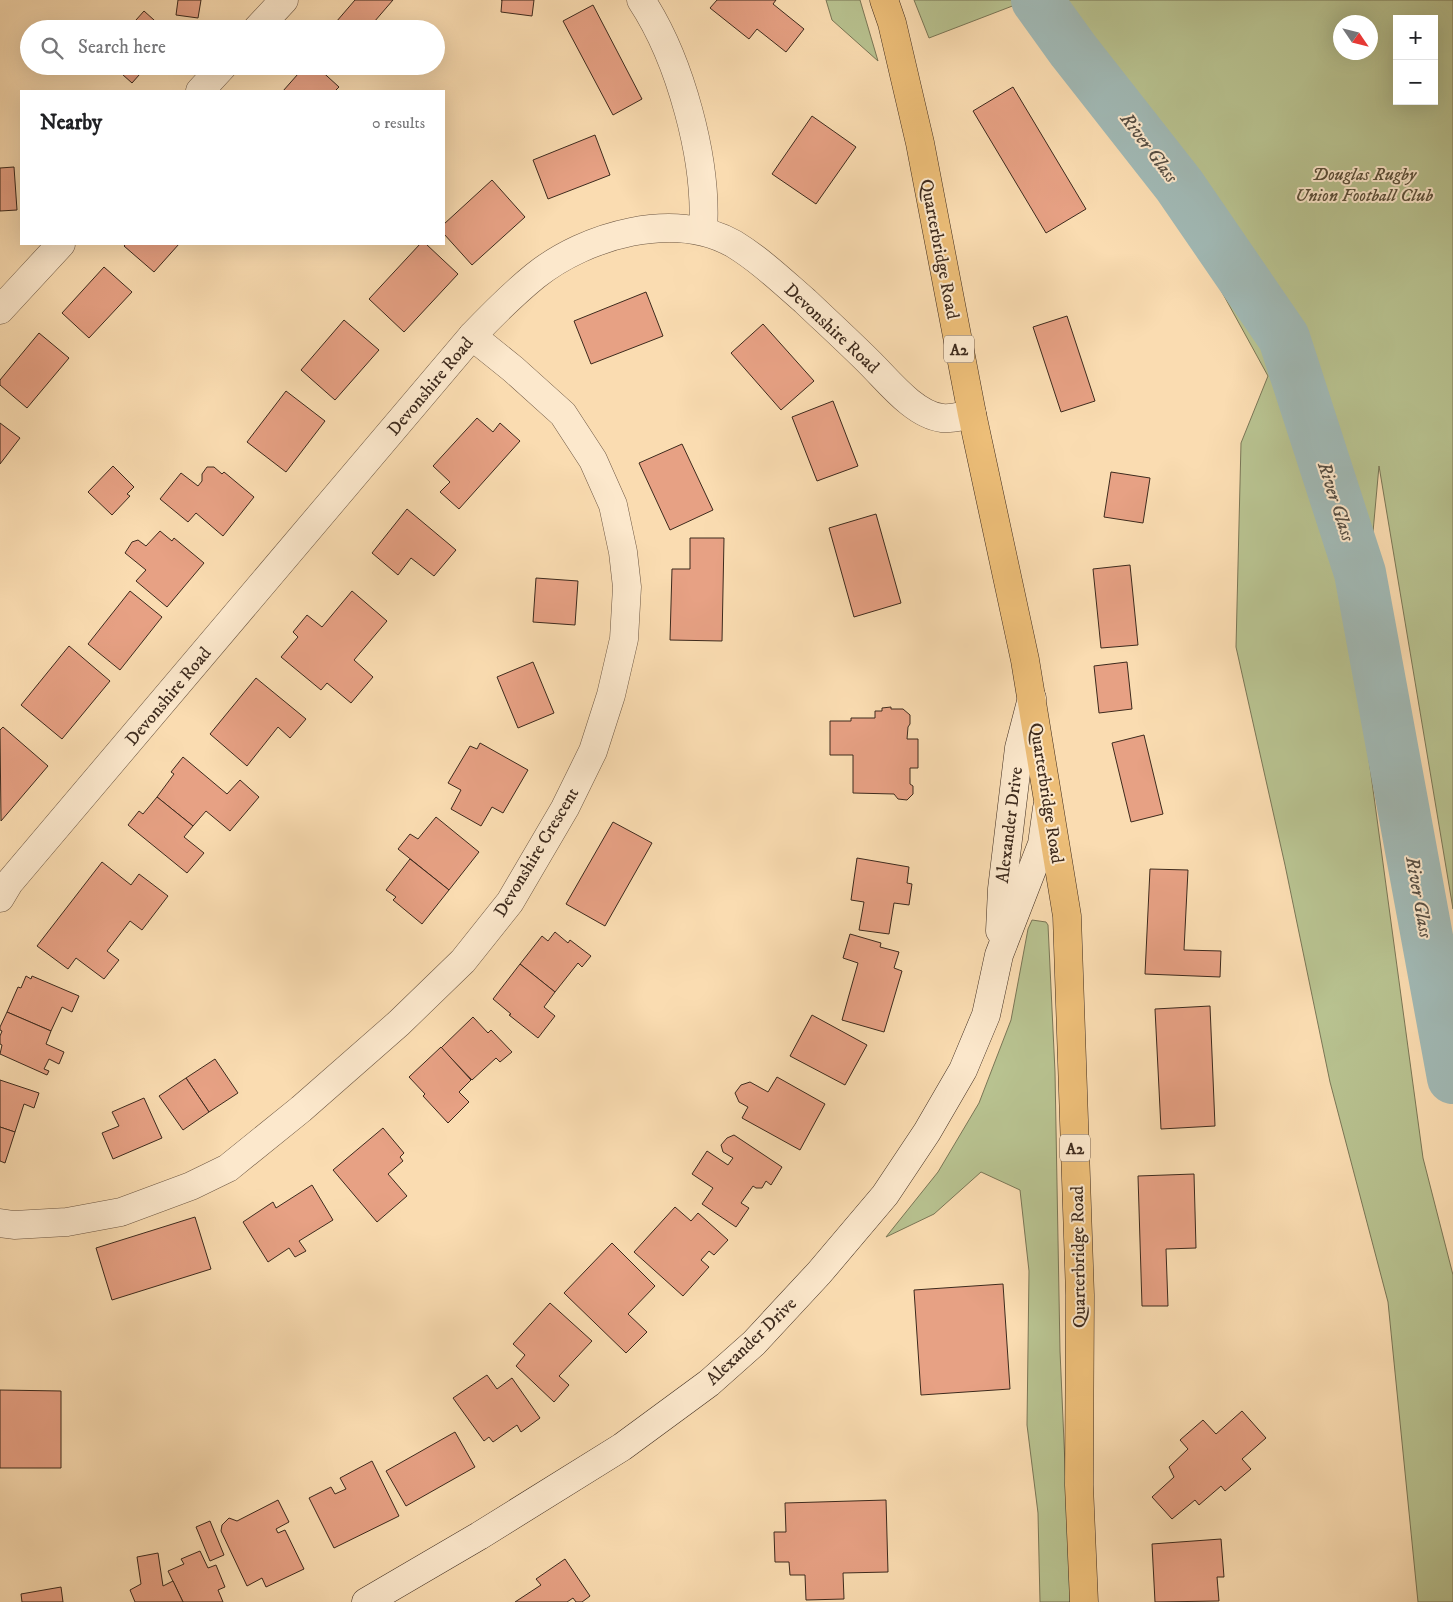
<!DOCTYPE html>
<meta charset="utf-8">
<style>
:root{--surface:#fff;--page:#f6f6f6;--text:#202124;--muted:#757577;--line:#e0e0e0}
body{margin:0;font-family:"IM FELL DW Pica",serif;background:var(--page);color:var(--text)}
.controls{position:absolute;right:15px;top:15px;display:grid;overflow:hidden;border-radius:0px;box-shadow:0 5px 20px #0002}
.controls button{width:45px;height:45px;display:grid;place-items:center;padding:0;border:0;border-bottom:1px solid var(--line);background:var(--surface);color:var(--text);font:25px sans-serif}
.compass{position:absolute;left:1333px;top:15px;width:45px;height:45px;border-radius:50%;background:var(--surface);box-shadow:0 5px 20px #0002;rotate:125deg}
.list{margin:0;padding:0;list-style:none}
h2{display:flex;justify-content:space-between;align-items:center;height:65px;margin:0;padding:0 20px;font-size:21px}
h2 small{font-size:16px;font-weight:400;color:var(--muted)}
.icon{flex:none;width:28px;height:28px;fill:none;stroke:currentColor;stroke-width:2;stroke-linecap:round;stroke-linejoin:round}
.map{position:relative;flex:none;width:1453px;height:1602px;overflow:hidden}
.search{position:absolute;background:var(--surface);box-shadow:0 5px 20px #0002;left:20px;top:20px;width:425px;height:55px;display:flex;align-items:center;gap:12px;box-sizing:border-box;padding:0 18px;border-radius:28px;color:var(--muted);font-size:19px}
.panel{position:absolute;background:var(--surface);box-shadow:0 5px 20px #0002;left:20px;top:90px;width:425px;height:155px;border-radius:0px}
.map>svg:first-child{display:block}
.green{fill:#b8c290;stroke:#7a7656;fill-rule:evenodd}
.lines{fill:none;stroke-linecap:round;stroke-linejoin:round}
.river{stroke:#a1b9b5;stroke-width:52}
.building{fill:#e7a184;stroke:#3d2a1d}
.street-casing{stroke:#6c5642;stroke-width:29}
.secondary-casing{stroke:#3d2a1d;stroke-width:29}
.highway-casing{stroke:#3d2a1d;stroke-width:29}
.street{stroke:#fce8cc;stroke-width:28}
.secondary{stroke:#fce8cc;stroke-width:28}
.highway{stroke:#edbe78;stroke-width:28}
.labels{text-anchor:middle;stroke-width:4;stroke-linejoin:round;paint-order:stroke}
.shield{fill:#fce8cc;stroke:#766352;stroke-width:1}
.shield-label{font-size:16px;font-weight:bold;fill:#3d2a1d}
.park-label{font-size:18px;font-style:italic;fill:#5c503a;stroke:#fce8cc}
.street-label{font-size:18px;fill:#3d2a1d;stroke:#fce8cc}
.water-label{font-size:19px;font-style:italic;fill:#564e43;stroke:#fce8cc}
</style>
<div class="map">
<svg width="1453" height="1602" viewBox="0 0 1453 1602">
<rect width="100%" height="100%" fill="#fadcb1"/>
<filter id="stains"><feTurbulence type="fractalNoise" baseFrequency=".004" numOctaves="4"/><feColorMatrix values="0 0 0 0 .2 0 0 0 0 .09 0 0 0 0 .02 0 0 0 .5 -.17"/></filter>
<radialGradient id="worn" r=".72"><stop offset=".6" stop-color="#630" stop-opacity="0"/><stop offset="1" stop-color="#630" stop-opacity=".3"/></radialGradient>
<g class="green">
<polygon points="826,0 860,0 878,61 832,20"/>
<path d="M 914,0 L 1453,0 L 1453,909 L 1379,466 L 1359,686 L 1423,1158 L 1453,1275 L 1453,1602 L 1418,1602 L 1388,1302 L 1330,1082 L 1285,865 L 1236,647 L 1241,443 L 1268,376 L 1083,39 L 1015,5 L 929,38 ZM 1397,19 L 1434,19 L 1434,101 L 1397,101 ZM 1370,22 L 1370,52 L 1340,52 L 1340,22 Z"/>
<polygon points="1032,920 1046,922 1048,925 1055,1072 1060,1351 1071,1602 1040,1602 1038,1513 1027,1425 1029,1271 1020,1190 981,1172 934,1214 886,1237 938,1172 979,1103 1011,1020 1028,929"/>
</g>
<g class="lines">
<polyline class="river" points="1037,0 1073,50 1179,185 1284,338 1360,573 1453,1078"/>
</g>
<g class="building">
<polygon points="178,0 201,0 198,18 176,15"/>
<polygon points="355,0 393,0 368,29 330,29"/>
<polygon points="501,0 534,0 532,16 501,12 502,0"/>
<polygon points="717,0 776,0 773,4 804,29 786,52 757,29 749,39 710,8"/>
<polygon points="593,5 642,99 613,115 563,21"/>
<polygon points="144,11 164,29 128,29"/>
<polygon points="113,66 147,66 132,83"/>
<polygon points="305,66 316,66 339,87 335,91 283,91"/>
<polygon points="1013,87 1086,209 1046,233 973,111"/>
<polygon points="812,116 856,147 816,204 772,174"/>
<polygon points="595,135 610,175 548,199 533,160"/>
<polygon points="14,167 17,210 0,211 0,168"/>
<polygon points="492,180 525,217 472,265 444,234 444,224"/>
<polygon points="126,244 179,244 154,272 124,246"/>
<polygon points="420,244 426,244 458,274 404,332 369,299"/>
<polygon points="104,267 132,292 89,338 62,313"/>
<polygon points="646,292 663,336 591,364 574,321"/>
<polygon points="1067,316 1095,401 1061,412 1033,327"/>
<polygon points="344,320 379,350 335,400 301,370"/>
<polygon points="763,324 814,381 781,410 731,353"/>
<polygon points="39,333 69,358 27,408 0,385 0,380"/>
<polygon points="286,391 325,421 286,472 247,442"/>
<polygon points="833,401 858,466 817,481 792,417"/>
<polygon points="477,418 493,432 500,423 520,441 459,509 440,492 450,482 433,466"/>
<polygon points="0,423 20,438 0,464"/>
<polygon points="682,444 713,510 670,530 639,463"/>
<polygon points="113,466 134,487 127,494 130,496 112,515 88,492"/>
<polygon points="207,467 214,467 222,474 224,472 254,497 223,536 196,513 188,522 160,499 181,473 198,486 202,481 202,474"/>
<polygon points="1111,472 1150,478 1143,523 1104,517"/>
<polygon points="407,509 456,550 434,576 411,558 398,575 372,553"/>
<polygon points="876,514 901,603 854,617 829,528"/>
<polygon points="160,531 172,541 174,538 204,563 167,607 136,581 146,570 125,553 132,542 138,540 146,546"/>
<polygon points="690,538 724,538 722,641 670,640 672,569 690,569"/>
<polygon points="1130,565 1138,645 1101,648 1093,569"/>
<polygon points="536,578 578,581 575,625 533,622"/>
<polygon points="130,591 162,617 120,670 88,644"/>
<polygon points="352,591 387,621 354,660 373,677 351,703 327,683 321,690 281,657 298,637 293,632 307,615 322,627"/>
<polygon points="69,646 110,681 62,739 21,705"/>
<polygon points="533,662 554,713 518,728 497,677"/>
<polygon points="1127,662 1132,709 1099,713 1094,666"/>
<polygon points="256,678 306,719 290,738 278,727 247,766 210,734"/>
<polygon points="891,707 891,709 903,709 910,715 910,724 908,727 907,739 918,739 918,768 910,768 910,784 913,786 913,794 907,800 898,799 894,794 853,793 853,755 830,755 830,721 851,721 851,718 875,718 875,711 882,711 882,708"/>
<polygon points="3,727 48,766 1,821 0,730"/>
<polygon points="1144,735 1163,814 1131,822 1112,743"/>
<polygon points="480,743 528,770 503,813 492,807 481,826 451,809 461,790 448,783 470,746 477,749"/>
<polygon points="183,757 227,794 240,780 259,797 230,831 206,811 193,826 157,797 174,774 171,772"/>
<polygon points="157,797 193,826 184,837 204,853 187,873 128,825 139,811 143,814"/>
<polygon points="436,817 479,852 449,890 398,849 410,834 418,839"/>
<polygon points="613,822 652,843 605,926 566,904"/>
<polygon points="857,858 909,867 907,883 912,884 909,905 894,903 889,934 859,930 864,902 851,900"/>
<polygon points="410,859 449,890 422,924 393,900 396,897 386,890"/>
<polygon points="102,862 131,885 139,874 168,896 142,930 130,921 107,951 119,960 104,979 76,958 68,969 37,946"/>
<polygon points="1150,869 1188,870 1184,950 1221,951 1220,977 1145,974"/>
<polygon points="555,932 568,943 570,940 591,956 582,967 578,963 555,992 520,964 542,936 548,941"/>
<polygon points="850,934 881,943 880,947 899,952 894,968 902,971 884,1032 842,1020 858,963 843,958"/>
<polygon points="520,964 555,992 544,1007 555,1016 538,1038 509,1015 511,1014 493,999"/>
<polygon points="26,976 31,979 32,976 79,996 72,1012 62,1007 51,1031 7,1012 18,987 21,988"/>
<polygon points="1210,1006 1215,1126 1161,1129 1155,1009"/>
<polygon points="7,1012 51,1031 46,1044 64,1052 59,1064 49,1059 44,1069 49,1071 47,1075 0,1054 2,1045 0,1044 0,1036 2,1031 0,1030 0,1027"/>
<polygon points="812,1015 867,1045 845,1085 790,1056"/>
<polygon points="473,1017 488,1033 491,1030 512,1052 500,1062 496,1058 472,1080 441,1048"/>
<polygon points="441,1047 471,1080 459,1092 469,1102 448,1123 423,1096 425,1094 409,1077"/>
<polygon points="215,1059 238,1093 209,1112 186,1078"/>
<polygon points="777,1077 825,1104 800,1150 742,1118 748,1107 739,1102 735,1093 741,1085 750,1082 768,1092"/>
<polygon points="186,1078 209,1112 183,1130 159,1096"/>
<polygon points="0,1080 39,1093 34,1108 24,1104 15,1132 0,1127"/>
<polygon points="144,1098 162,1138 113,1159 102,1133 119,1126 112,1112"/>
<polygon points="0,1127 15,1132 5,1163 0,1161"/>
<polygon points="383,1128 404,1153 400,1157 403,1161 388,1174 407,1196 377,1222 333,1170"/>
<polygon points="734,1135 782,1167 771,1185 766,1181 762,1188 756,1188 753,1186 741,1203 749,1208 736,1227 702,1204 713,1188 692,1174 707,1151 728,1165 733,1158 723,1152 721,1145 727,1138"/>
<polygon points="1194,1174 1196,1248 1166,1249 1168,1306 1142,1306 1138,1176"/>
<polygon points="312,1185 333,1220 299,1241 306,1251 295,1257 289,1248 268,1262 243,1222 273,1202 276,1208"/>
<polygon points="675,1207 691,1221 698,1213 728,1240 714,1255 709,1251 701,1260 709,1267 683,1296 634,1252"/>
<polygon points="195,1217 211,1269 112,1300 96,1248"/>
<polygon points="612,1243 655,1286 628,1314 647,1332 626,1353 564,1293"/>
<polygon points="1003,1284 1010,1389 921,1395 914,1290"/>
<polygon points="550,1303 592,1341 559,1376 569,1385 554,1402 516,1366 525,1355 513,1344"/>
<polygon points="487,1375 497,1389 512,1378 540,1418 521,1432 517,1425 493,1442 489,1437 484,1441 453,1398"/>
<polygon points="0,1390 61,1391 61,1468 0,1468"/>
<polygon points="1242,1411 1266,1438 1242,1459 1251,1469 1225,1491 1221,1486 1199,1505 1195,1500 1172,1519 1152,1497 1174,1477 1169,1467 1188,1449 1180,1440 1203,1420 1216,1434"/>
<polygon points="455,1432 475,1467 406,1506 386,1471"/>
<polygon points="372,1461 399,1516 334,1548 309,1498 331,1487 335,1494 346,1489 340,1478"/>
<polygon points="278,1500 289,1522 276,1529 278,1533 285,1530 304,1569 266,1587 262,1578 247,1586 221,1531 222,1525 229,1518 237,1521"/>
<polygon points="886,1500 888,1572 843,1573 844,1599 806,1600 805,1575 790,1575 789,1562 775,1562 774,1532 786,1532 785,1503"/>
<polygon points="210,1521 224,1555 210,1561 196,1527"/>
<polygon points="1221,1539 1224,1577 1217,1577 1219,1601 1155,1602 1152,1544"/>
<polygon points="200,1551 208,1568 216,1565 225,1587 218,1590 223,1602 183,1602 168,1571 184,1564 181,1559"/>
<polygon points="158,1553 163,1586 173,1581 183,1602 135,1602 130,1590 141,1584 137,1557"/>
<polygon points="565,1559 590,1596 582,1602 576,1602 573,1598 567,1602 515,1602 541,1585 536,1579"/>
<polygon points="61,1587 63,1602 22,1602 21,1594"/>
</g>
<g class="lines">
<defs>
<g id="street">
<path d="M 641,0 C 680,59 708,160 703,231"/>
<polyline points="257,29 284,0"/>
<polyline points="200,91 223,66"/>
<polyline points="0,310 61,244"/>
<path d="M 0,898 L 9,883 L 472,336 C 492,315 513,294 535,276 C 586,235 675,210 734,244 C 760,260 782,281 805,301 C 827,322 849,342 871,364 C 889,382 915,415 942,418 C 952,419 962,416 972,414"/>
<polyline points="0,1223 14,1225 67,1222 121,1212 191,1186 228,1168 301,1109 399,1023 463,961 510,902 565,808 593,751 611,695 624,639 627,587 623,552 613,505 593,460 563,414 513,369 472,336"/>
</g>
<g id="secondary">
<polyline points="1000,931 1002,889 1019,748 1032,698"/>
<polyline points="366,1602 479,1536 622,1447 709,1383 754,1343 819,1273 885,1195 927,1132 963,1070 986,1015 999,955 1042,844 1047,808"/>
</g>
<polyline id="highway" points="884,0 892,23 920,143 972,414 1025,660 1067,916 1080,1295 1079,1485 1084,1602"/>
</defs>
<use href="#street" class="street-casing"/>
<use href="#secondary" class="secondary-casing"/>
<use href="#highway" class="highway-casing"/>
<use href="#street" class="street"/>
<use href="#secondary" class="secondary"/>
<use href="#highway" class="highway"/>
</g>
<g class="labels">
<g class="shield">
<rect x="944" y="335.5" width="30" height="27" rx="4"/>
<rect x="1060" y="1134.5" width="30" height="27" rx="4"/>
</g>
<g class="shield-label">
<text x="959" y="355">A2</text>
<text x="1075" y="1154">A2</text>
</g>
<g class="park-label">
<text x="1364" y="180">Douglas Rugby<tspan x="1364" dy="21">Union Football Club</tspan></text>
</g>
<g class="street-label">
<text transform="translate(940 249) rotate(79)" y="6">Quarterbridge Road</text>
<text transform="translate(832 328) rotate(43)" y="6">Devonshire Road</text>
<text transform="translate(430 386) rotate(-50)" y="6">Devonshire Road</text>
<text transform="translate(168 696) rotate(-50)" y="6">Devonshire Road</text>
<text transform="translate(1047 793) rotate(81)" y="6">Quarterbridge Road</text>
<text transform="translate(1009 825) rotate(-83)" y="6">Alexander Drive</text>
<text transform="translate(536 852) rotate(-59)" y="6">Devonshire Crescent</text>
<text transform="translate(1078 1257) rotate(-91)" y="6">Quarterbridge Road</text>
<text transform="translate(751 1341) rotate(-44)" y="6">Alexander Drive</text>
</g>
<g class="water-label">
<text transform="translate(1150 147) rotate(53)" y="7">River Glass</text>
<text transform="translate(1337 501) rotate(72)" y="7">River Glass</text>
<text transform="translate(1420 897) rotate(80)" y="7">River Glass</text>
</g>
</g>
<rect width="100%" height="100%" filter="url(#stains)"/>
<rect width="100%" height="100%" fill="url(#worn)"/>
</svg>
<div class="controls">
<button>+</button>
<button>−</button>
</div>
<svg class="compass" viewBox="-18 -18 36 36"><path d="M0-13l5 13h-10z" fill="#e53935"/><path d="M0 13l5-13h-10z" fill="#757577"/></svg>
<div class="search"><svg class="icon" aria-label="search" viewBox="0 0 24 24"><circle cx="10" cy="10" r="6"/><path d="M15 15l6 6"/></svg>Search here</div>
<section class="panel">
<h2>Nearby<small>0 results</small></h2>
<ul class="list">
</ul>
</section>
</div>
